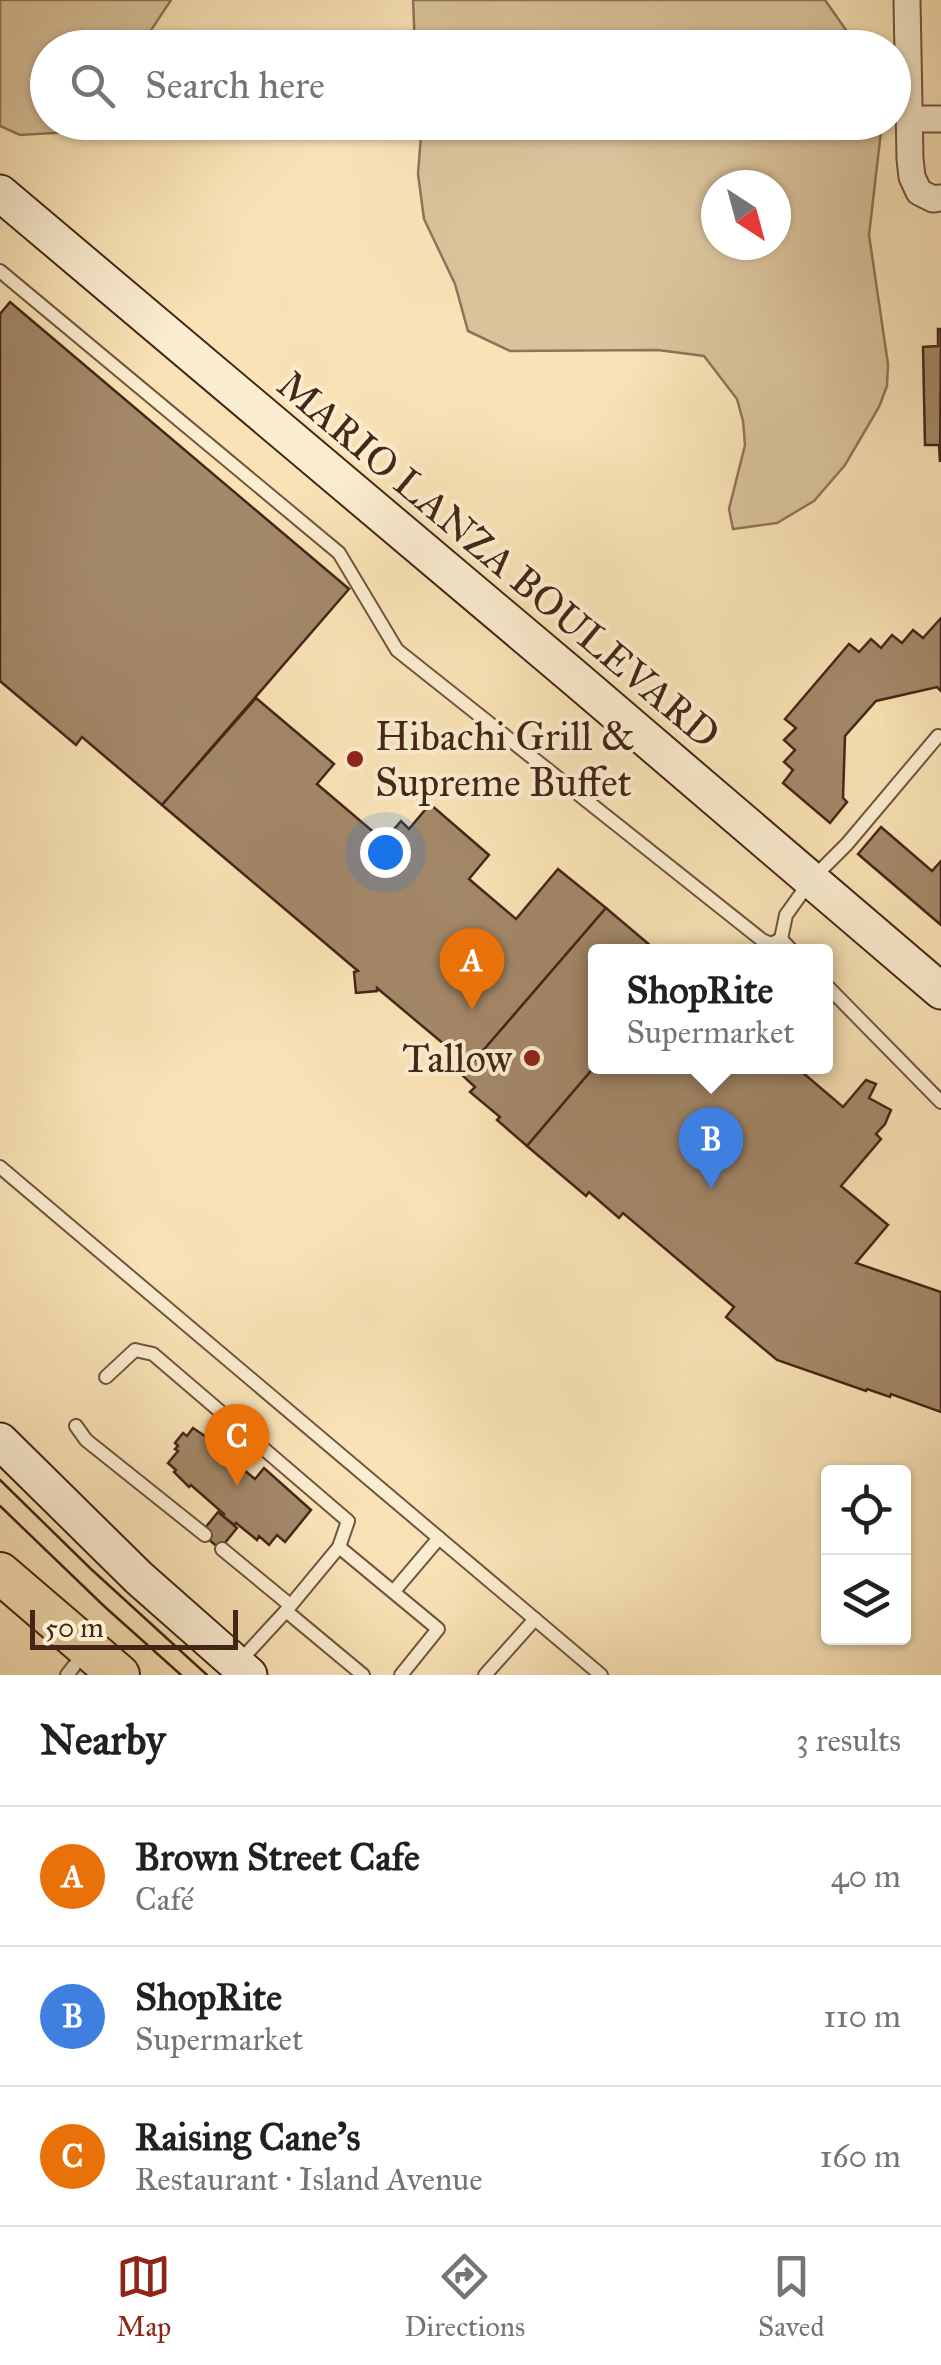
<!DOCTYPE html>
<meta charset="utf-8">
<style>
:root{--surface:#fff;--page:#f6f6f6;--text:#202124;--muted:#757577;--line:#e0e0e0;--accent:#8f2418}
body{margin:0;font-family:"IM FELL Great Primer",serif;background:var(--page);color:var(--text)}
.controls{position:absolute;right:30px;bottom:30px;display:grid;overflow:hidden;border-radius:10px;box-shadow:0 2px 8px #0004}
.controls button{width:90px;height:90px;display:grid;place-items:center;padding:0;border:0;border-bottom:2px solid var(--line);background:var(--surface);color:var(--text);font:50px sans-serif}
.compass{position:absolute;left:701px;top:170px;width:90px;height:90px;border-radius:50%;background:var(--surface);box-shadow:0 2px 8px #0004;rotate:144deg}
.scale{position:absolute;left:30px;bottom:25px;width:208px;box-sizing:border-box;padding-left:10px;border:5px solid #452616;border-top:0;font-size:28px;line-height:35px;white-space:nowrap;color:#452616;-webkit-text-stroke:8px #fbedd0;paint-order:stroke}
.you{position:absolute;left:385px;top:852px;width:35px;height:35px;margin:-25px;border:8px solid #fff;border-radius:50%;background:#1a73e8;box-shadow:0 0 0 15px #1a73e833}
.badge{display:grid;place-items:center;width:65px;height:65px;border-radius:50%;background:var(--accent);color:#fff;font-size:32px;font-weight:700}
.pin{position:absolute;translate:-50% -82px;filter:drop-shadow(0 2px 5px #0008)}
.pin::after{content:'';position:absolute;top:52px;width:35px;height:30px;background:inherit;clip-path:polygon(0 0,100% 0,50% 100%)}
.popup{position:absolute;left:588px;top:944px;width:245px;height:130px;box-sizing:border-box;display:grid;place-content:center;border-radius:10px;background:var(--surface);filter:drop-shadow(0 2px 8px #0005);font-size:32px;white-space:nowrap;color:var(--muted)}
.popup b{font-size:38px;color:var(--text)}
.popup::after{content:'';position:absolute;left:50%;top:100%;margin-left:-20px;border:20px solid transparent;border-top-color:var(--surface)}
.list{margin:0;padding:0;list-style:none}
h2{display:flex;justify-content:space-between;align-items:center;height:130px;margin:0;padding:0 40px;font-size:42px}
h2 small{font-size:32px;font-weight:400;color:var(--muted)}
.list li{display:grid;grid-template-columns:65px 1fr auto;gap:30px;align-items:center;box-sizing:border-box;height:140px;padding:0 40px;border-top:2px solid var(--line)}
.list b{display:block;font-size:38px;white-space:nowrap}
.list p{margin:0;font-size:32px;white-space:nowrap;color:var(--muted)}
.list em{font-size:32px;font-style:normal;color:var(--muted)}
.icon{flex:none;width:55px;height:55px;fill:none;stroke:currentColor;stroke-width:2;stroke-linecap:round;stroke-linejoin:round}
.map{position:relative;flex:none;width:941px;height:1675px;overflow:hidden}
.search{position:absolute;background:var(--surface);box-shadow:0 2px 8px #0004;left:30px;right:30px;top:30px;height:110px;display:flex;align-items:center;gap:25px;box-sizing:border-box;padding:0 35px;border-radius:55px;color:var(--muted);font-size:38px}
.sheet{height:550px;background:var(--surface)}
nav{display:flex;justify-content:space-around;align-items:center;box-sizing:border-box;height:140px;border-top:2px solid var(--line);background:var(--surface);font-size:28px;color:var(--muted)}
nav a{display:grid;justify-items:center;gap:5px}
nav .on{color:var(--accent)}
.map>svg:first-child{display:block}
.green{fill:#dac39b;stroke:#907458;stroke-width:2.5;fill-rule:evenodd}
.building{fill:#a38869;stroke:#452616;stroke-width:2.5}
.lines{fill:none;stroke-linecap:round;stroke-linejoin:round}
.lane-casing{stroke:#72553e;stroke-width:16}
.street-casing{stroke:#72553e;stroke-width:29}
.secondary-casing{stroke:#452616;stroke-width:39}
.primary-casing{stroke:#452616;stroke-width:44}
.lane{stroke:#fbedd0;stroke-width:12}
.street{stroke:#fbedd0;stroke-width:25}
.secondary{stroke:#fbedd0;stroke-width:35}
.primary{stroke:#f9e3b6;stroke-width:40}
.tram{stroke:#452616;stroke-width:2.5}
.poi-dot{fill:#8f2418;stroke:#fbedd0;stroke-width:4}
.labels{text-anchor:middle;stroke-width:8;stroke-linejoin:round;paint-order:stroke}
.street-label{font-size:40px;fill:#452616;stroke:#fbedd0}
.poi-label{font-size:40px;fill:#452616;stroke:#fbedd0;text-anchor:start}
</style>
<div class="map">
<svg width="941" height="1675" viewBox="0 0 941 1675">
<rect width="100%" height="100%" fill="#f9e3b6"/>
<filter id="stains"><feTurbulence type="fractalNoise" baseFrequency=".002" numOctaves="4"/><feColorMatrix values="0 0 0 0 .2 0 0 0 0 .09 0 0 0 0 .02 0 0 0 .5 -.17"/></filter>
<radialGradient id="worn" r=".72"><stop offset=".6" stop-color="#630" stop-opacity="0"/><stop offset="1" stop-color="#630" stop-opacity=".3"/></radialGradient>
<g class="green">
<polygon points="0,0 171,0 140,47 48,48 48,122 83,123 70,132 20,135 0,126"/>
<polygon points="413,0 825,0 858,47 415,47"/>
<path d="M 422,123 L 882,123 L 869,235 L 888,364 L 887,386 L 879,407 L 845,465 L 814,501 L 777,523 L 733,529 L 729,509 L 745,445 L 743,421 L 737,399 L 704,356 L 658,350 L 510,351 L 468,331 L 455,284 L 424,219 L 418,174 ZM 776,185 L 776,245 L 716,245 L 716,185 Z"/>
</g>
<g class="building">
<polygon points="10,302 349,589 162,805 82,737 76,745 0,681 0,314"/>
<polygon points="938,329 941,329 940,462 939,445 925,445 923,347 938,346"/>
<polygon points="941,618 941,691 937,687 876,701 845,736 843,798 847,802 830,823 783,783 793,770 784,762 795,750 784,740 796,728 785,719 849,644 859,652 871,639 881,648 892,635 902,643 913,630 923,638"/>
<polygon points="256,698 334,764 317,784 384,841 401,821 409,829 430,804 489,855 469,879 516,919 558,869 606,908 470,1066 377,988 377,991 356,993 354,972 358,971 162,805"/>
<polygon points="881,827 932,871 941,861 941,925 858,854"/>
<polygon points="606,908 658,952 596,952 596,1065 527,1146 497,1120 500,1117 470,1092 475,1087 462,1075"/>
<polygon points="596,1065 795,1066 843,1107 866,1080 876,1084 869,1098 891,1110 885,1124 876,1134 881,1139 841,1186 888,1225 856,1263 941,1292 941,1412 891,1394 890,1397 867,1389 866,1391 777,1360 726,1317 734,1307 623,1213 619,1218 589,1192 586,1196 527,1146"/>
<polygon points="193,1428 218,1445 217,1448 255,1479 264,1468 311,1510 285,1542 277,1535 269,1545 259,1536 257,1540 236,1523 234,1525 223,1516 224,1514 191,1485 189,1487 174,1472 176,1470 168,1463 178,1451 175,1449 178,1446 175,1443 183,1433 187,1436"/>
<polygon points="218,1512 237,1528 220,1549 201,1533"/>
</g>
<g class="lines">
<defs>
<g id="lane">
<polyline points="0,271 339,553 397,650 762,940 771,944 781,939"/>
<polyline points="781,939 786,915 811,880 847,844 938,736"/>
<polyline points="781,939 793,952"/>
<polyline points="826,985 941,1102"/>
<polyline points="0,1167 601,1675"/>
<polyline points="106,1377 135,1350 153,1354 348,1521 339,1547"/>
<polyline points="76,1426 86,1440 205,1535"/>
<polyline points="222,1549 290,1605"/>
<polyline points="394,1591 439,1538"/>
<polyline points="238,1663 286,1611"/>
<polyline points="67,1675 74,1666"/>
<polyline points="363,1675 286,1611 339,1547 438,1629 401,1675"/>
<polyline points="485,1675 535,1619"/>
</g>
<g id="street">
<polyline points="907,0 910,159 912,177 919,192 933,199 941,198"/>
<polyline points="909,119 941,119"/>
</g>
<g id="secondary">
<polyline points="0,193 575,678 941,991"/>
<polyline points="0,1441 139,1578 249,1675"/>
</g>
<polyline id="primary" points="0,1573 119,1675"/>
</defs>
<use href="#lane" class="lane-casing"/>
<use href="#street" class="street-casing"/>
<use href="#secondary" class="secondary-casing"/>
<use href="#primary" class="primary-casing"/>
<use href="#lane" class="lane"/>
<use href="#street" class="street"/>
<use href="#secondary" class="secondary"/>
<use href="#primary" class="primary"/>
<g class="tram">
<polyline points="0,1480 91,1569 207,1675"/>
<polyline points="0,1506 105,1607 181,1675"/>
</g>
</g>
<g class="poi-dot">
<circle cx="355" cy="759" r="10"/>
<circle cx="532" cy="1058" r="10"/>
</g>
<g class="labels">
<g class="street-label">
<text transform="translate(499 559) rotate(40)" y="14">MARIO LANZA BOULEVARD</text>
</g>
<g class="poi-label">
<text x="375" y="750">Hibachi Grill &amp;<tspan x="375" dy="46">Supreme Buffet</tspan></text>
<text x="512" y="1072" text-anchor="end">Tallow</text>
</g>
</g>
<rect width="100%" height="100%" filter="url(#stains)"/>
<rect width="100%" height="100%" fill="url(#worn)"/>
</svg>
<div class="controls">
<button><svg class="icon" aria-label="locate" viewBox="0 0 24 24"><circle cx="12" cy="12" r="6"/><path d="M12 2v4M12 18v4M2 12h4M18 12h4"/></svg></button>
<button><svg class="icon" aria-label="layers" viewBox="0 0 24 24"><path d="M12 4l9 5-9 5-9-5zM3 14l9 5 9-5"/></svg></button>
</div>
<svg class="compass" viewBox="-18 -18 36 36"><path d="M0-13l5 13h-10z" fill="#e53935"/><path d="M0 13l5-13h-10z" fill="#757577"/></svg>
<div class="scale">50 m</div>
<div class="you"></div>
<div class="pin badge" style="left:472px;top:1010px;background:#e8710a">A</div>
<div class="pin badge" style="left:711px;top:1189px;background:#3f7fe0">B</div>
<div class="popup"><b>ShopRite</b>Supermarket</div>
<div class="pin badge" style="left:237px;top:1486px;background:#e8710a">C</div>
<div class="search"><svg class="icon" aria-label="search" viewBox="0 0 24 24"><circle cx="10" cy="10" r="6"/><path d="M15 15l6 6"/></svg>Search here</div>
</div>
<section class="sheet">
<h2>Nearby<small>3 results</small></h2>
<ul class="list">
<li><span class="badge" style="background:#e8710a">A</span><div><b>Brown Street Cafe</b><p>Café</p></div><em>40 m</em></li>
<li><span class="badge" style="background:#3f7fe0">B</span><div><b>ShopRite</b><p>Supermarket</p></div><em>110 m</em></li>
<li><span class="badge" style="background:#e8710a">C</span><div><b>Raising Cane's</b><p>Restaurant · Island Avenue</p></div><em>160 m</em></li>
</ul>
</section>
<nav>
<a class="on"><svg class="icon" aria-label="map" viewBox="0 0 24 24"><path d="M3 6l6-2 6 2 6-2v14l-6 2-6-2-6 2zM9 4v14M15 6v14"/></svg>Map</a>
<a><svg class="icon" aria-label="directions" viewBox="0 0 24 24"><path d="M12 3l9 9-9 9-9-9zM9 14v-3h6M13 9l2 2-2 2"/></svg>Directions</a>
<a><svg class="icon" aria-label="saved" viewBox="0 0 24 24"><path d="M7 4h10v16l-5-4-5 4z"/></svg>Saved</a>
</nav>
